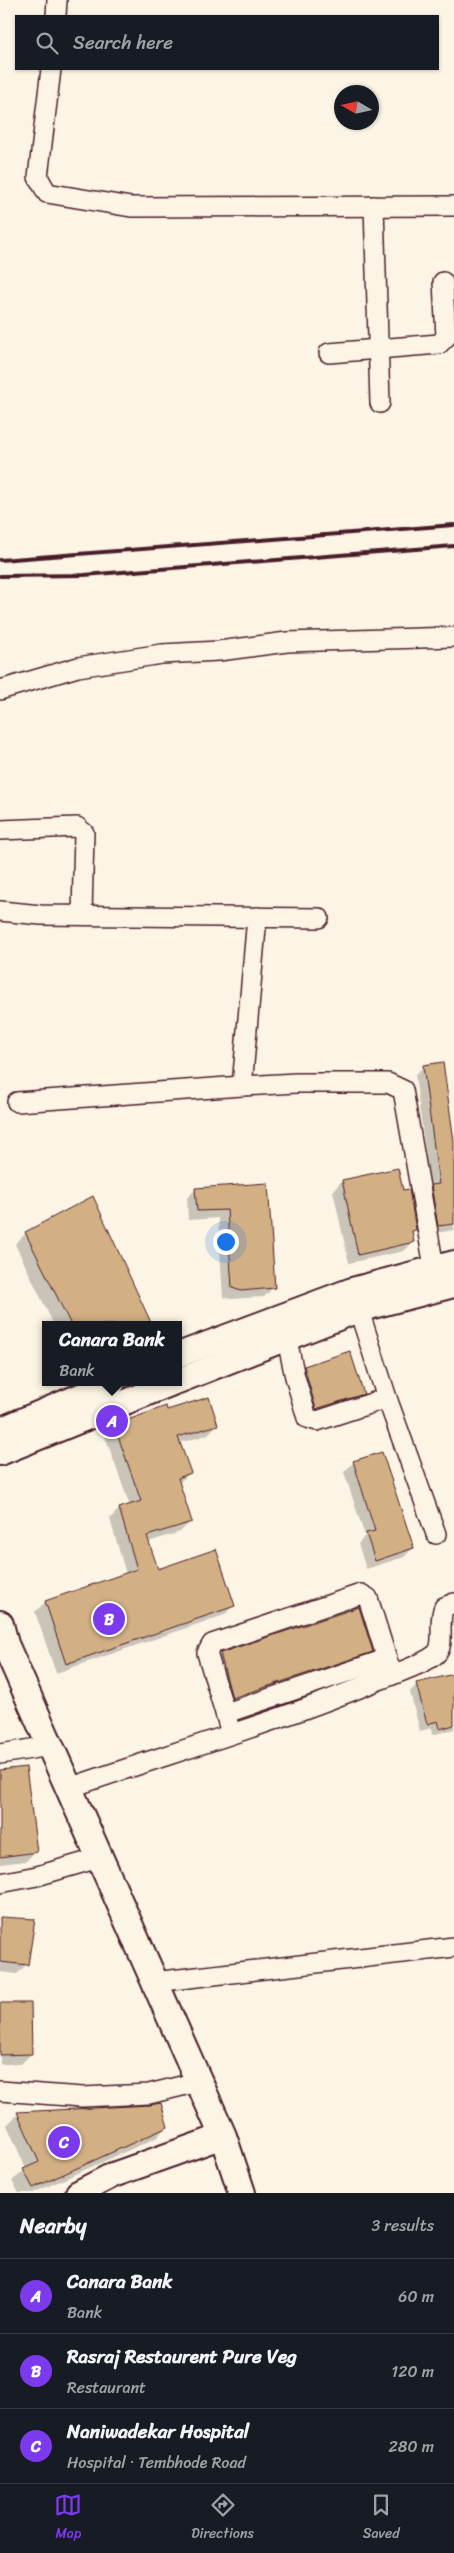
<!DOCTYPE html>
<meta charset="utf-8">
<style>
:root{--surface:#171b24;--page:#20242c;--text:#f1f3f6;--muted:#9ea1a6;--line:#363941;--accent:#7c3aed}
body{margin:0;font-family:Sriracha,sans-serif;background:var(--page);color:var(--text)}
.compass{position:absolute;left:334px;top:85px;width:45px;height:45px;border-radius:50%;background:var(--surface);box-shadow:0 1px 4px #0004;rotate:279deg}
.you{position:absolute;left:225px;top:1241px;width:18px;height:18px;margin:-12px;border:4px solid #fff;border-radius:50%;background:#1a73e8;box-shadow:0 0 0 8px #1a73e833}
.badge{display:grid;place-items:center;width:32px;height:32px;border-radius:50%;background:var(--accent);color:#fff;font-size:16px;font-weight:700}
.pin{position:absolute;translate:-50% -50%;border:2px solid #fff;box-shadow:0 1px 5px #0006}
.popup{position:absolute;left:42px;top:1321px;width:140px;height:65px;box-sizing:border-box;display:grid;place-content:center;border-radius:0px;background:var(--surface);filter:drop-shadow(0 1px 4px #0005);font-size:16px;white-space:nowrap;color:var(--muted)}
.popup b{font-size:19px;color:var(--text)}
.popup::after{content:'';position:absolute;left:50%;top:100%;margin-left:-10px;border:10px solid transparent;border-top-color:var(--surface)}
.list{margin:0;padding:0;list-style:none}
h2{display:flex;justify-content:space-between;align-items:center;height:65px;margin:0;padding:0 20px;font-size:21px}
h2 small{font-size:16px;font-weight:400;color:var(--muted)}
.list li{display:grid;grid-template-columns:32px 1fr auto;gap:15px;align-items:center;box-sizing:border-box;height:75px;padding:0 20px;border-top:1px solid var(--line)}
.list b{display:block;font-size:19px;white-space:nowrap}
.list p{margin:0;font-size:16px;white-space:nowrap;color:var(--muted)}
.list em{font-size:16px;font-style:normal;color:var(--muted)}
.icon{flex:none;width:28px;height:28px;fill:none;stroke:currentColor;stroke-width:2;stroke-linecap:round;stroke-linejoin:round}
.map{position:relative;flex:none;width:454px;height:2193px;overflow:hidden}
.search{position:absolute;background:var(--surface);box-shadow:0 1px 4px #0004;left:15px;right:15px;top:15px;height:55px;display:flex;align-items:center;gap:12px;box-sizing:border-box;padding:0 18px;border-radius:0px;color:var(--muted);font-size:19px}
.sheet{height:290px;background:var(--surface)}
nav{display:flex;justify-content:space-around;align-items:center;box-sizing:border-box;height:70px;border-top:1px solid var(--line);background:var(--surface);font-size:14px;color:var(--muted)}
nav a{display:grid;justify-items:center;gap:2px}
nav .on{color:var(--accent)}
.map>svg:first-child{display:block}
.shadow{fill:#0003}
.building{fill:#d2b084;stroke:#4a1f2b}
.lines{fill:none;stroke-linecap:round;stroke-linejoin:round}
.minor-casing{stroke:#4a1f2b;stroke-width:22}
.tertiary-casing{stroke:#4a1f2b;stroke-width:28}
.secondary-casing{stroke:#4a1f2b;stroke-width:30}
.minor{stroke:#fcf5e5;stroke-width:19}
.tertiary{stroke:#fcf5e5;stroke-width:24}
.secondary{stroke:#fcf5e5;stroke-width:26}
.rail{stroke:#4a1f2b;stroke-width:4}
</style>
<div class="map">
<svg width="454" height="2193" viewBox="0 0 454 2193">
<rect width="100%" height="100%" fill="#fcf5e5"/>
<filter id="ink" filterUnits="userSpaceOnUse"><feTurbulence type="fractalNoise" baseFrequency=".02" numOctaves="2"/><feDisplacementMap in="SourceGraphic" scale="10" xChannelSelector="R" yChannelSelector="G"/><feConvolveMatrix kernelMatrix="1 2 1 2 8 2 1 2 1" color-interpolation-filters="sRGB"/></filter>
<g filter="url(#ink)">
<g class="shadow">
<polygon points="423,1067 454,1150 454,1230 430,1234 423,1195 430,1188 415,1075"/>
<polygon points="397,1169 415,1229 411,1233 413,1242 404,1251 349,1263 333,1191 342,1181"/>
<polygon points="267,1184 273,1288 264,1297 231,1299 223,1297 218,1218 188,1220 187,1198 196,1189"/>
<polygon points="26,1233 150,1325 54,1325 15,1244"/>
<polygon points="305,1367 363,1393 354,1402 307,1417 296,1377"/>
<polygon points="167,1411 217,1425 207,1435 179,1443 190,1473 179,1483 190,1522 180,1532 148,1542 158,1571 234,1605 224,1615 56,1673 35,1612 45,1602 126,1574 110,1519 119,1509 130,1506 105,1436 115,1426"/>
<polygon points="382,1453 413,1548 404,1557 366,1569 358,1544 365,1536 344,1472 353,1463"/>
<polygon points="358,1608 371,1651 360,1662 221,1709 209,1667 220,1655"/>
<polygon points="454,1675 454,1729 432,1735 431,1728 420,1731 410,1692 417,1684"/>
<polygon points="0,1771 35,1852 26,1861 0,1864"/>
<polygon points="0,1918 27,1964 17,1974 0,1972"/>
<polygon points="0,2005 31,2054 21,2064 0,2064"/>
<polygon points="18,2114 167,2126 156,2138 33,2193 19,2193 12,2181 26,2169 7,2125"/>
</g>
<g class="building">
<polygon points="443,1062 454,1141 454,1224 438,1226 431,1185 439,1184 423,1065"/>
<polygon points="398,1168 403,1190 409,1189 416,1230 412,1231 414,1242 358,1255 342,1180"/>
<polygon points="268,1183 275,1288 241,1291 232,1288 227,1210 197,1211 195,1188"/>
<polygon points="93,1196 152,1325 71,1325 25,1232"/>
<polygon points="350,1351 364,1394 316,1409 304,1366"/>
<polygon points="209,1397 218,1425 178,1437 191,1473 178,1478 192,1522 147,1536 158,1569 216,1549 235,1606 66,1664 45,1601 137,1569 119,1508 141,1501 114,1425 166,1406 167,1410"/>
<polygon points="382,1452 414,1548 375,1561 366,1533 375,1531 353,1461"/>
<polygon points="359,1607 373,1652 232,1698 220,1653"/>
<polygon points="454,1674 454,1725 440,1729 438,1721 427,1724 416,1683"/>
<polygon points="26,1767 37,1852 0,1857 0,1770"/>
<polygon points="0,1917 35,1919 28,1965 0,1962"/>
<polygon points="0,2003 31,2003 32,2054 0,2055"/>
<polygon points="161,2103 168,2127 33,2188 23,2169 39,2162 17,2112 150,2105"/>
</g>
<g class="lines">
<defs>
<g id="minor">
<polyline points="56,16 57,0"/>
<polyline points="51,69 38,177 47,193 131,207 454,206"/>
<polyline points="374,206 380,403"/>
<polyline points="329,353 439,344 446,337 443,282"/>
<polyline points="0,690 78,667 162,654 219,651 287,642 454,637"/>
<polyline points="0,830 77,827 84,833 82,915"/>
<polyline points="0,911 41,915 319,918"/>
<polyline points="257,917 242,1086 296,1083 388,1083 403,1090 434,1267 434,1281"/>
<polyline points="17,1102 242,1086"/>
<polyline points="355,1298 387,1398 436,1534"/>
<polyline points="284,1326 295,1377 307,1418 317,1421 387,1398"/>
<polyline points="226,1713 386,1659"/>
<polyline points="231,1733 207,1653 212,1644 361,1594 368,1598 392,1675"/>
<polyline points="0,1754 50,1746"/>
<path d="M 69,1788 C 170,1753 275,1723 374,1682 C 389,1676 425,1664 436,1654 C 446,1645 437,1622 444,1607 L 454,1603"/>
<polyline points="0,1883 37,1876 99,1858"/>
<polyline points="154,1982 454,1947"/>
<polyline points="0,2091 82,2097 149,2094 198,2082"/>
</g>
<g id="tertiary">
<polyline points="178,1355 352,1290 454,1263"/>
<polyline points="178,1381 358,1310 454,1285"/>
<polyline points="0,1430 113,1382"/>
<polyline points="0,1453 175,1382"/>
<polyline points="78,2193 113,2175 223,2136"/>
</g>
<polyline id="secondary" points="0,1624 5,1644 223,2136 242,2193"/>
</defs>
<use href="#minor" class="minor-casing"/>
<use href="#tertiary" class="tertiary-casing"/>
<use href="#secondary" class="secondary-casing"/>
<use href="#minor" class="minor"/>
<use href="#tertiary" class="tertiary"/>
<use href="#secondary" class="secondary"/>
<g class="rail">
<polyline points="0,560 454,525"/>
<polyline points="0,576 84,575 454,546"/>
</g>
</g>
</g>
</svg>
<svg class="compass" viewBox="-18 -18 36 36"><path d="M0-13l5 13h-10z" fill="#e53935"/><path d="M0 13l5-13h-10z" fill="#9ea1a6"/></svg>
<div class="you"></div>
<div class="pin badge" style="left:112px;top:1421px">A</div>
<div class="popup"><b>Canara Bank</b>Bank</div>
<div class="pin badge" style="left:109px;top:1619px">B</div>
<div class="pin badge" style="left:64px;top:2142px">C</div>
<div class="search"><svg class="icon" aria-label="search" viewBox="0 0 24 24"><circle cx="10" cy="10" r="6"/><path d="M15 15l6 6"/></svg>Search here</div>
</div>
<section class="sheet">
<h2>Nearby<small>3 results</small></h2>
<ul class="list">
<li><span class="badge">A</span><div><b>Canara Bank</b><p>Bank</p></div><em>60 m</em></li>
<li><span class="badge">B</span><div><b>Rasraj Restaurent Pure Veg</b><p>Restaurant</p></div><em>120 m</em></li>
<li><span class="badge">C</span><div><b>Naniwadekar Hospital</b><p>Hospital · Tembhode Road</p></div><em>280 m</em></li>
</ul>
</section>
<nav>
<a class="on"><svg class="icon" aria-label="map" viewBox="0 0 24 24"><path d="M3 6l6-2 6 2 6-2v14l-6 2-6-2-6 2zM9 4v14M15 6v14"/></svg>Map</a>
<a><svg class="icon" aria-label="directions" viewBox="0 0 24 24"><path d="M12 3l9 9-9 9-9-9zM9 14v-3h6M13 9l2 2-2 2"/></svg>Directions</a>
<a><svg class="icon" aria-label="saved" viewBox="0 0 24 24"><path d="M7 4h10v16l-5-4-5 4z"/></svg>Saved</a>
</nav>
